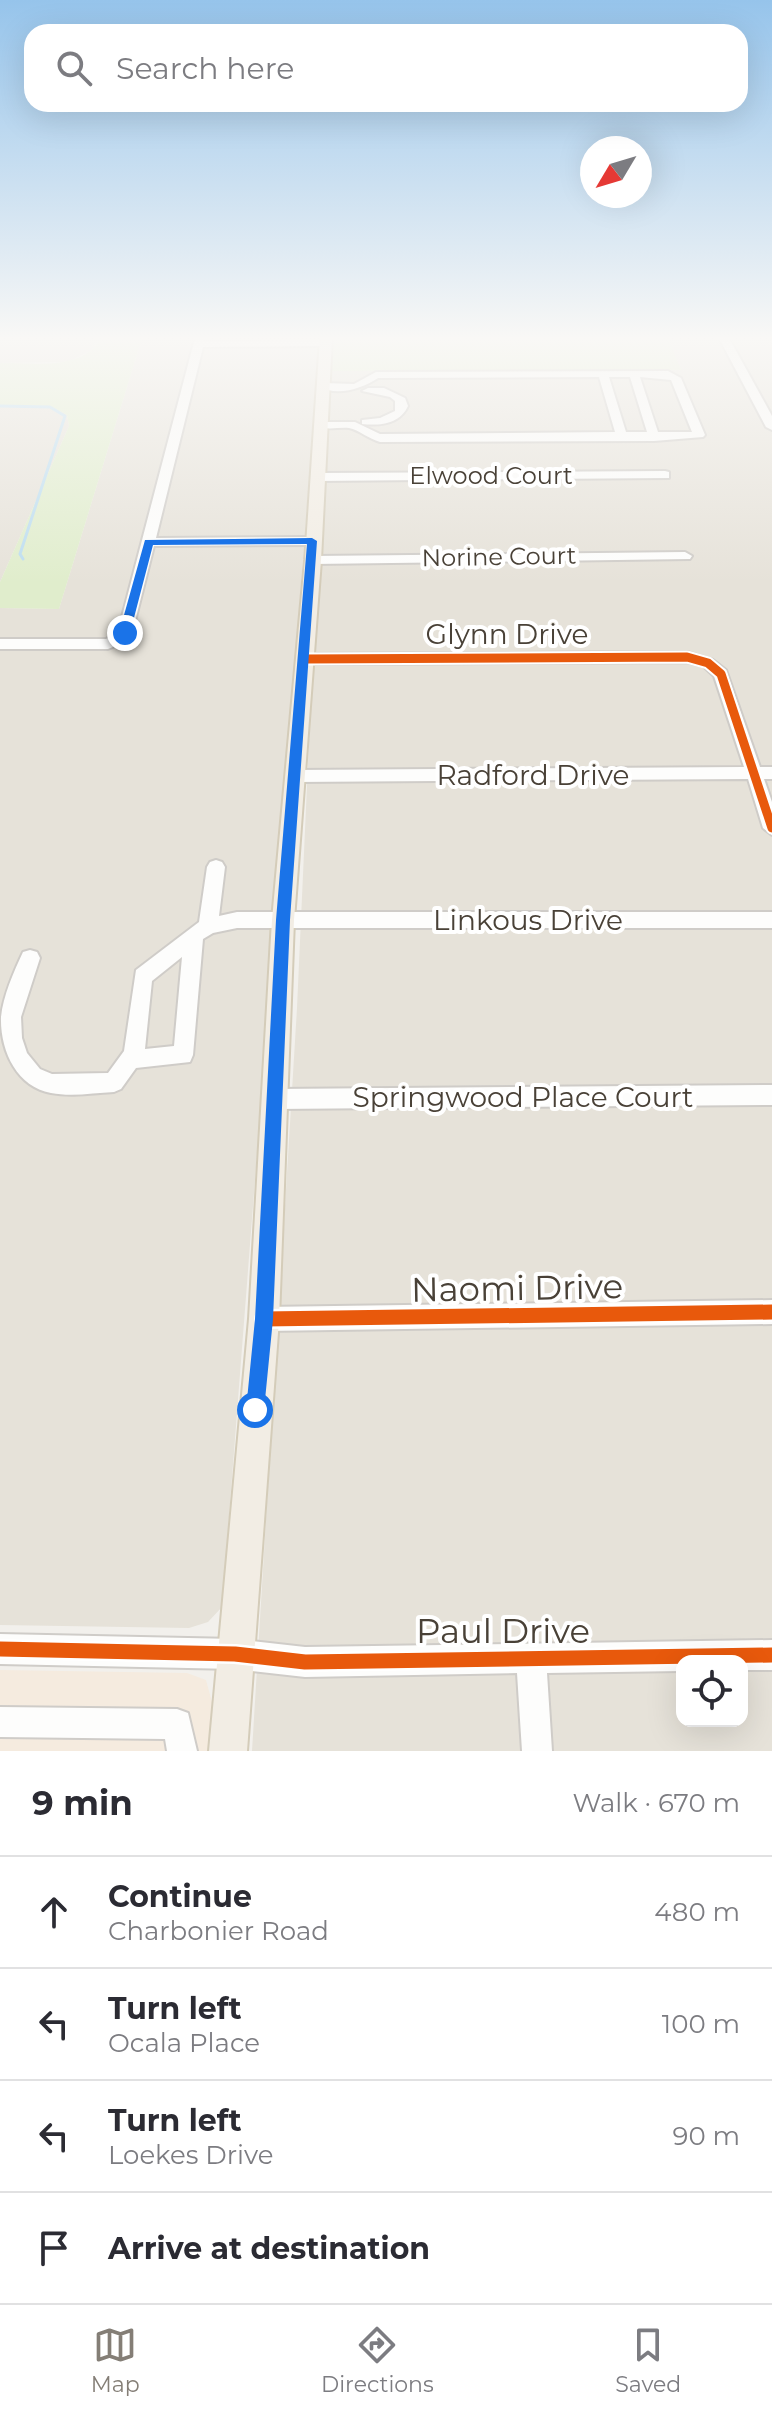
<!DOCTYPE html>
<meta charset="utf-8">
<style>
:root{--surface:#fff;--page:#f7f7f7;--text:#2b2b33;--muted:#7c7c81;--line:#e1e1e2;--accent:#847e76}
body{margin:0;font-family:Montserrat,sans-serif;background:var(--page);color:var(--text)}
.controls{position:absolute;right:24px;bottom:24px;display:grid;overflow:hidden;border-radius:16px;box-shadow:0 8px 32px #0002}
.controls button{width:72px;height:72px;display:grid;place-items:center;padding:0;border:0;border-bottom:2px solid var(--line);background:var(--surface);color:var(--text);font:40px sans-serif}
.compass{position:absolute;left:580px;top:136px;width:72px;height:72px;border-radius:50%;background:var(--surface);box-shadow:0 8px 32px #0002;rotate:232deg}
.stop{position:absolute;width:24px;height:24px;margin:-18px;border:6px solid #1a73e8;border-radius:50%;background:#fff}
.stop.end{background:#1a73e8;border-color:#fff;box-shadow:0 2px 8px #0008}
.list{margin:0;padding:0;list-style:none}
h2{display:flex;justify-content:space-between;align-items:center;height:104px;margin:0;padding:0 32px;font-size:34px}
h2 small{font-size:26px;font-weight:400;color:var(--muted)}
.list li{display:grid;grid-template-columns:52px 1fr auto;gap:24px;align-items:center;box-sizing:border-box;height:112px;padding:0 32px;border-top:2px solid var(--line)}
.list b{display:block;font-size:30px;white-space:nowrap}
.list p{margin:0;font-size:26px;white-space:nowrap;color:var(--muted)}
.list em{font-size:26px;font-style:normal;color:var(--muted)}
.icon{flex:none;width:44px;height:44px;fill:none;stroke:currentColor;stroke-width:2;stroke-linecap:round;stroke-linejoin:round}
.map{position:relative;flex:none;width:772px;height:1751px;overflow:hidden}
.search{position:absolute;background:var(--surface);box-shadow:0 8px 32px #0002;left:24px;right:24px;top:24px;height:88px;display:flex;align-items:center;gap:20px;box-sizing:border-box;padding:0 28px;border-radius:24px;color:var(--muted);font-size:30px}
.sheet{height:552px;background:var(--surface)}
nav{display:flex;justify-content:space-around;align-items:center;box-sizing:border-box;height:112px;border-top:2px solid var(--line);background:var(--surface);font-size:22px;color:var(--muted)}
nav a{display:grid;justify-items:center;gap:4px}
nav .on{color:var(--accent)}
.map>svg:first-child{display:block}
.residential{fill:#e6e2d9;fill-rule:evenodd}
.commercial{fill:#f5ebdf}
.green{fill:#e0edcc}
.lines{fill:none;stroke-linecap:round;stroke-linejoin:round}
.stream{stroke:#bcddf0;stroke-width:3}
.minor-casing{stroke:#cfccc8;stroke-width:4}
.major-casing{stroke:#d4ccb9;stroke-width:4}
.minor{fill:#fdfdfc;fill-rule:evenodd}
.major{fill:#f2ede4;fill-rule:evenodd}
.cycleway-far1-casing{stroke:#fff;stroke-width:13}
.cycleway-casing{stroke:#fff;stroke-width:20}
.cycleway-far1{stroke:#e8590c;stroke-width:9}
.cycleway{stroke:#e8590c;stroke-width:15}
.route{fill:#1a73e8}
.labels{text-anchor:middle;stroke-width:8;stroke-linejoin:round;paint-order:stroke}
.far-street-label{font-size:24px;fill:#494137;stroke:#fff}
.street-label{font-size:28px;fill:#494137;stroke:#fff}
.near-street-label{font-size:34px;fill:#494137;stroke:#fff}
</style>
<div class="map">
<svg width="772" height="1751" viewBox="0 0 772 1751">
<rect width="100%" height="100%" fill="#f2f0ec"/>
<g class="residential">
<polygon points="0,338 101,338 90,351 68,362 0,363"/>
<polygon points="142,338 320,338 222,1607 208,1622 189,1628 0,1625 0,608 59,609"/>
<path d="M 668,338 L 772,338 L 772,1751 L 252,1751 L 297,1008 L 315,608 L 332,371 L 680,370 ZM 682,1661 L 742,1661 L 742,1721 L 682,1721 Z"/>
<polygon points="0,406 50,406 67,415 69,426 0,582"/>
</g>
<polygon class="commercial" points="0,1670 187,1673 206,1680 212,1702 208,1751 0,1751"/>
<g class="green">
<path d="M 101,338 L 142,338 L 59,609 L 0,608 L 0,582 L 69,426 L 67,415 L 50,406 L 0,406 L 0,363 C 33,362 82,372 101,338 Z"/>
<polygon points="334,338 668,338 681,370 332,371"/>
</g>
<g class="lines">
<polyline class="stream" points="0,406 50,407 65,416 20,554 23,559"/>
<defs>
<g id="minor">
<polygon points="195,338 205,338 204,341 326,340 331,343 326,346 203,347 156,538 312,537 319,541 312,545 154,546 132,633 125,642 108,649 0,649 0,639 106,639 118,632"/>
<polygon points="719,338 729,338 772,416 772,430 766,427"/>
<path d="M 668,371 L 681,378 L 705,435 L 703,437 L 654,441 L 380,442 C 369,439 359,430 349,428 C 337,427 325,431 315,425 L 321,422 L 355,422 L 380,434 L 615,432 L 599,377 L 378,378 C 361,389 337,397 318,386 L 323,383 L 354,384 L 376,372 ZM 609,377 L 630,377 L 647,432 L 626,432 ZM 640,377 L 671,380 L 692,432 L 658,432 Z"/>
<path d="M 384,388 L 405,398 L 408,406 C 400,424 380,426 362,424 L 362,420 L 380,418 L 395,411 L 395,401 L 390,397 L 362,391 L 368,388 Z"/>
<polygon points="665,471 669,472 669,478 317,481 311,477 317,473"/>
<polygon points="685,552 692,556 690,559 313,564 306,560 313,556"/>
<polygon points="687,652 713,660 726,670 760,767 772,767 772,779 764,779 772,802 772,835 763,828 748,779 295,782 287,776 295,770 744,767 714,676 703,666 687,662 305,664 298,659 305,654"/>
<path d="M 216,860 L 222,862 L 225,867 L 219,916 L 237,912 L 772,912 L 772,928 L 237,928 L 213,933 L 203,939 L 193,1055 L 190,1062 L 136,1068 L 121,1089 L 114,1092 C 94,1093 71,1097 51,1093 C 17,1087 0,1051 1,1017 C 3,996 14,971 23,952 L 30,950 L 37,952 L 40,958 L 21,1017 L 22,1038 L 27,1053 L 40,1069 L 52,1074 L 108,1073 L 124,1051 L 136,970 L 199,922 L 207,867 L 210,862 ZM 182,957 L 174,1046 L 145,1049 L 152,981 Z"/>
<polygon points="772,1085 772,1105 275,1109 268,1106 264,1099 268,1092 275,1089"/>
<polygon points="772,1300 772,1324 264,1331 255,1328 252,1319 255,1310 264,1307"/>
<polygon points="0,1634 235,1639 305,1647 772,1640 772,1670 742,1670 742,1661 682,1661 682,1671 547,1673 552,1751 522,1751 517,1673 305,1677 235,1669 0,1664"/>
<polygon points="0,1707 177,1709 188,1713 197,1751 167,1751 165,1739 0,1737"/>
</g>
<polygon id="major" points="320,338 332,338 321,560 294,920 279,1319 247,1751 209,1751 249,1319 272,920 305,560"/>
</defs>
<use href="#minor" class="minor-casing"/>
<use href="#major" class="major-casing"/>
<use href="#minor" class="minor"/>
<use href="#major" class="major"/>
<defs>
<polyline id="cycleway-far1" points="305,659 687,657 708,663 721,674 772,828"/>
<g id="cycleway">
<polyline points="264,1319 772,1312"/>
<polyline points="0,1649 235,1654 305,1662 772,1655"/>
</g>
</defs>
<use href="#cycleway-far1" class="cycleway-far1-casing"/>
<use href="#cycleway" class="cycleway-casing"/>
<use href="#cycleway-far1" class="cycleway-far1"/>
<use href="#cycleway" class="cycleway"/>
</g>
<linearGradient id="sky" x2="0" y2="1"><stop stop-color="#96c4eb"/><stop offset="0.58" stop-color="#f9f8f6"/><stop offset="1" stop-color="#f9f8f6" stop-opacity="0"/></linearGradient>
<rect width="772" height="583" fill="url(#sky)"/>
<polygon class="route" points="312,538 317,541 290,920 273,1319 264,1410 262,1417 255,1419 249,1417 246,1410 255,1319 276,920 307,544 153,545 130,633 125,637 119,633 145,540"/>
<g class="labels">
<g class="far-street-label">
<text x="491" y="484">Elwood Court</text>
<text transform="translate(499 557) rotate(-1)" y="8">Norine Court</text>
</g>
<g class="street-label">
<text x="507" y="644">Glynn Drive</text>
<text x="533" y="785">Radford Drive</text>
<text x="528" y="930">Linkous Drive</text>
<text x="523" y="1107">Springwood Place Court</text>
</g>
<g class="near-street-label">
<text transform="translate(517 1288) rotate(-1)" y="12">Naomi Drive</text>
<text x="503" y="1643">Paul Drive</text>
</g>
</g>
</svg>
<div class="controls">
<button><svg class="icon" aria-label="locate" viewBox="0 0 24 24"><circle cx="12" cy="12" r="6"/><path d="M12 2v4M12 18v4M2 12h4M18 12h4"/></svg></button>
</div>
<svg class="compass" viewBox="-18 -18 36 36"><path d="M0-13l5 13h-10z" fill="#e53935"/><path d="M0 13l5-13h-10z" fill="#7c7c81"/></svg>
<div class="stop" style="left:255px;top:1410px"></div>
<div class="stop end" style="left:125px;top:633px"></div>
<div class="search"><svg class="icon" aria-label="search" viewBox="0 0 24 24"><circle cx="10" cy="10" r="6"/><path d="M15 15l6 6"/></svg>Search here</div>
</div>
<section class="sheet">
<h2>9 min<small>Walk · 670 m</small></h2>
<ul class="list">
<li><svg class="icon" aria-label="ahead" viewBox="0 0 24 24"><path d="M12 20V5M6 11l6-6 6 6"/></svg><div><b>Continue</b><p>Charbonier Road</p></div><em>480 m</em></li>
<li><svg class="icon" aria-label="left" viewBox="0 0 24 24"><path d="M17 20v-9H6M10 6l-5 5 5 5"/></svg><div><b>Turn left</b><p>Ocala Place</p></div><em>100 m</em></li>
<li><svg class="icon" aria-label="left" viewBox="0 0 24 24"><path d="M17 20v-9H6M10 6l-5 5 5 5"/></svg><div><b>Turn left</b><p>Loekes Drive</p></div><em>90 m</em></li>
<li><svg class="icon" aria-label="arrive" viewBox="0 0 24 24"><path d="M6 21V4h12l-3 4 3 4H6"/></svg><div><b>Arrive at destination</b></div></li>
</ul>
</section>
<nav>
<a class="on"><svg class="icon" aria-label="map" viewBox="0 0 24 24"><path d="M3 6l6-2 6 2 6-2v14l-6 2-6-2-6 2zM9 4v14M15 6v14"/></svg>Map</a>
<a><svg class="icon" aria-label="directions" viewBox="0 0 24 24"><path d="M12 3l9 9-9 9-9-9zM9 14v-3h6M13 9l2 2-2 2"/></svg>Directions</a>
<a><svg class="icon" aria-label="saved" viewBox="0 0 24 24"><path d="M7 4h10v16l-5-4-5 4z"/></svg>Saved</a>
</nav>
